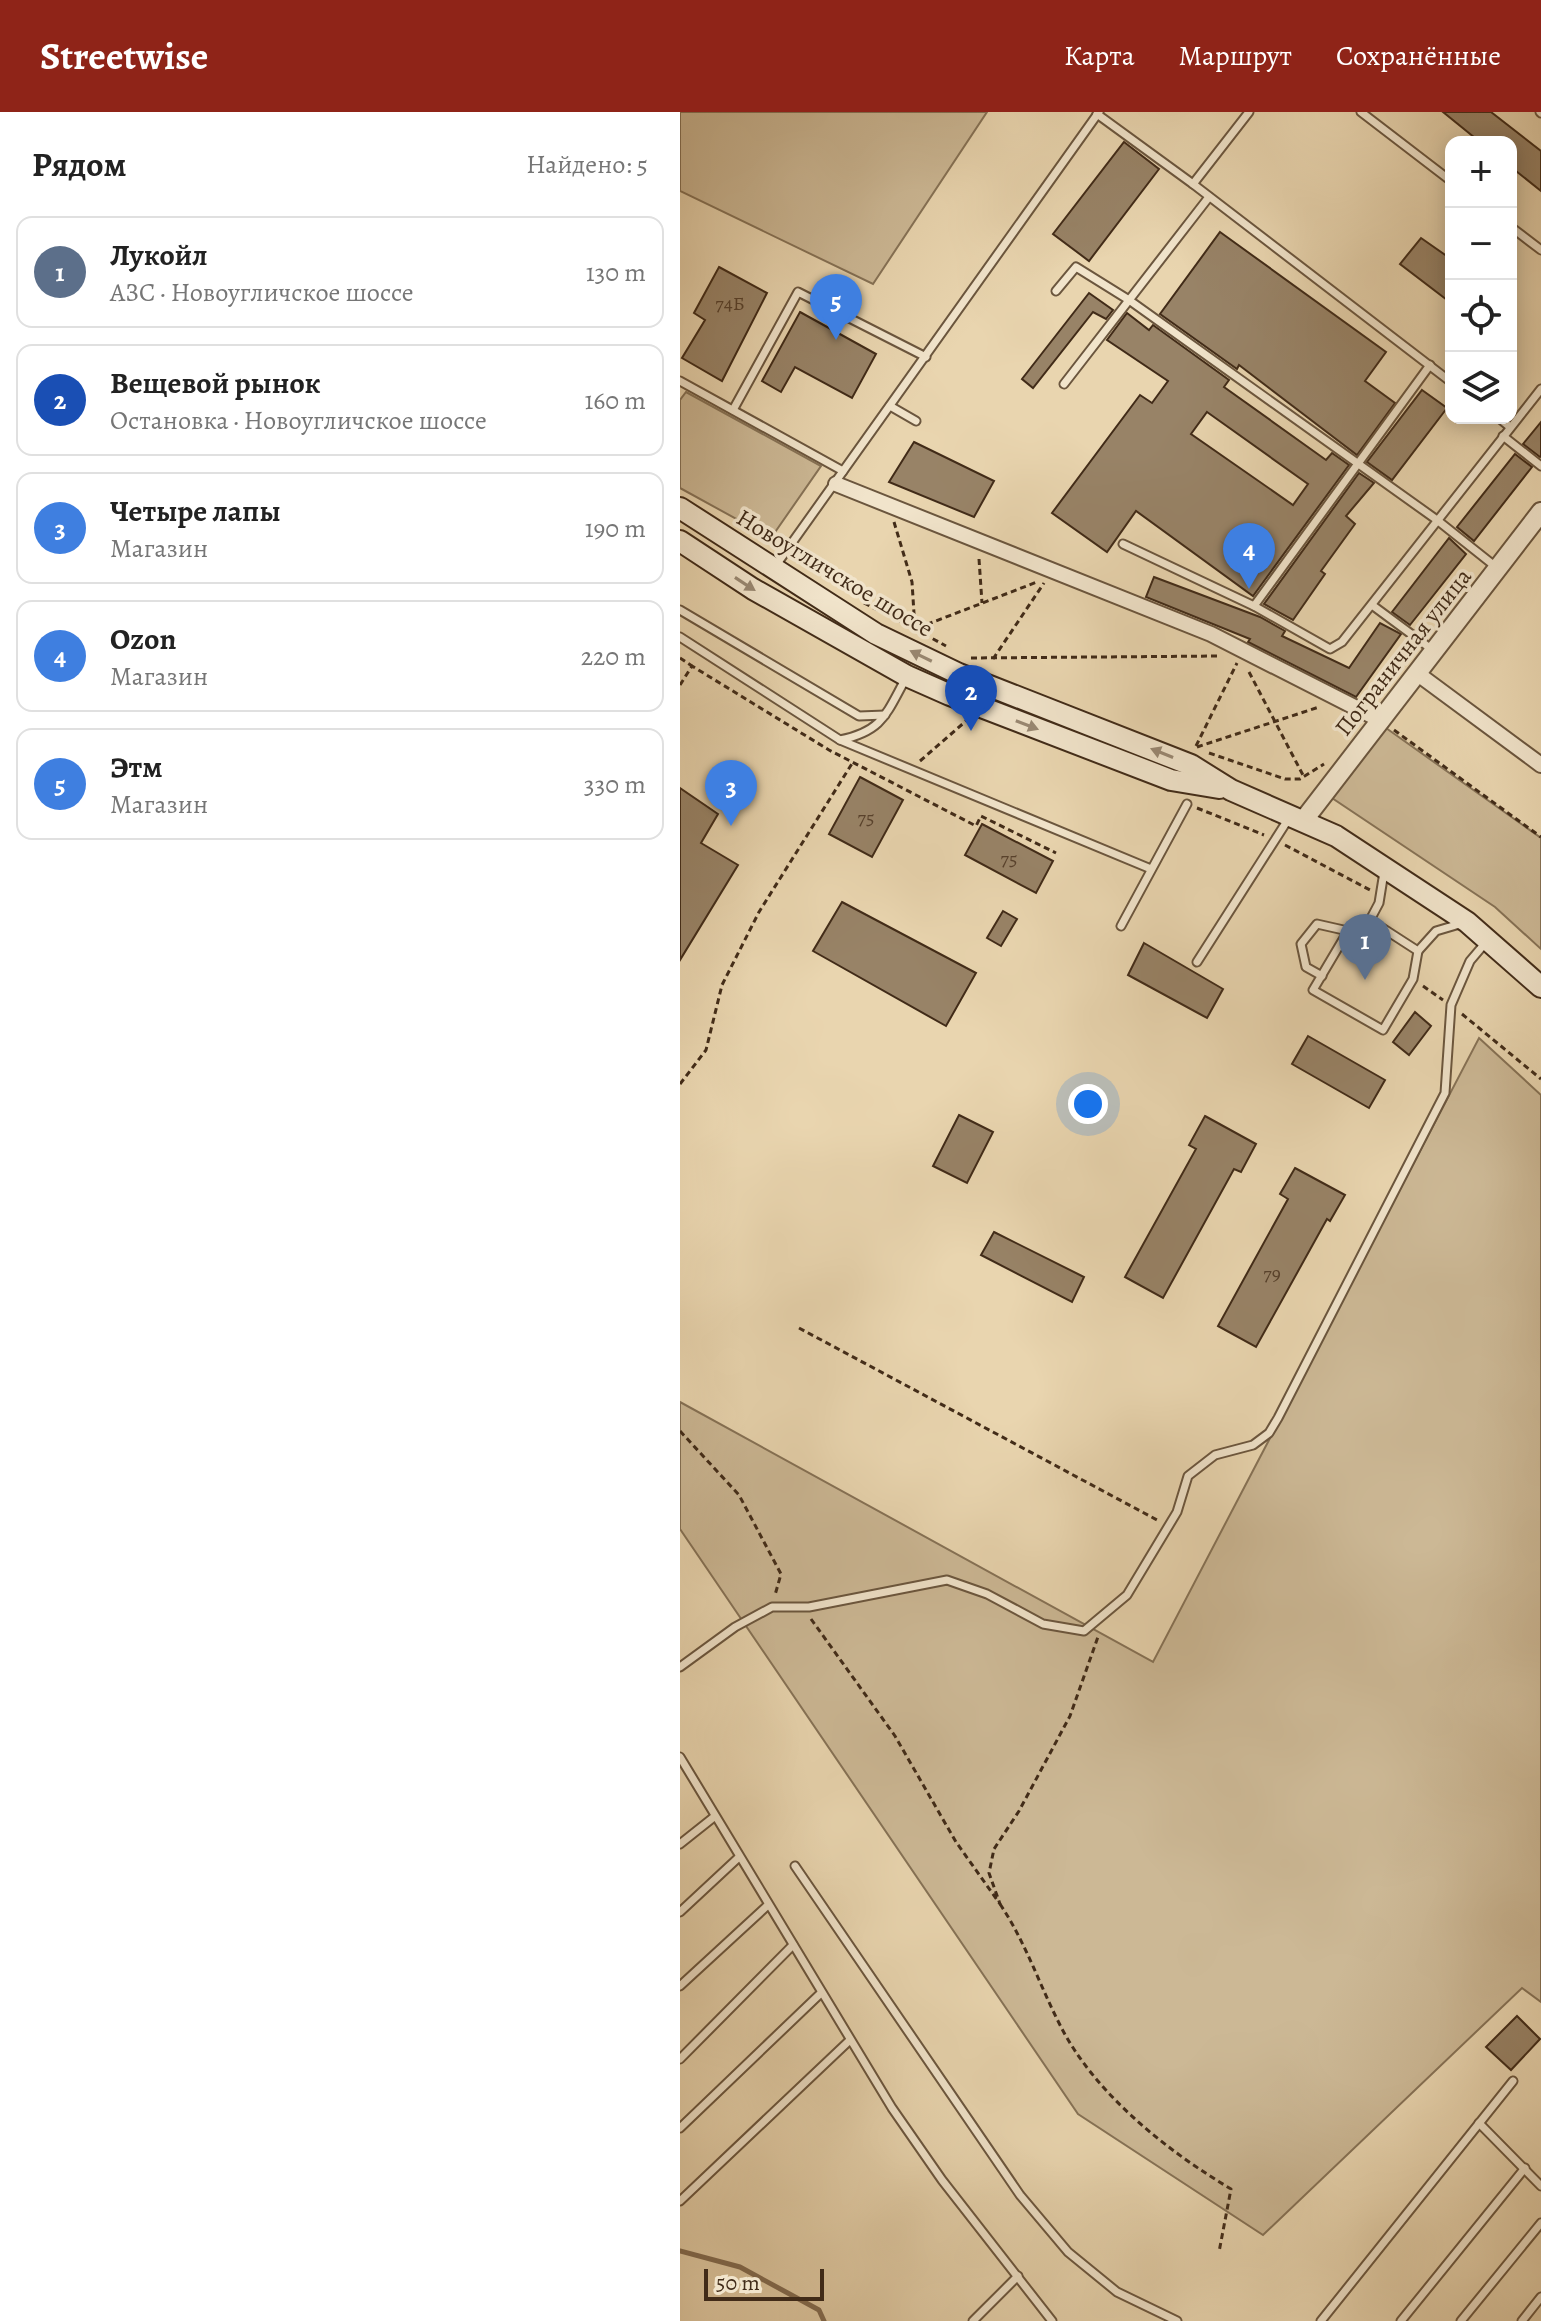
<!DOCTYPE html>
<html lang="ru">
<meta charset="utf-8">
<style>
:root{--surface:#fff;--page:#f2f2f2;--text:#222;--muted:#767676;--line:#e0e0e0;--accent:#8f2418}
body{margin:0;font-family:Alegreya,serif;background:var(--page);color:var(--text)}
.controls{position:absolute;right:24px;top:24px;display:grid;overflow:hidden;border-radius:16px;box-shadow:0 4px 20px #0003}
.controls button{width:72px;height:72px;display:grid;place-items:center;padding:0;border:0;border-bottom:2px solid var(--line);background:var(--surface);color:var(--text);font:40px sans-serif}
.scale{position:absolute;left:24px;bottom:20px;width:120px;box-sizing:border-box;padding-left:8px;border:4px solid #412b18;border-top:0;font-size:22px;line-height:28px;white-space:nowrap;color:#412b18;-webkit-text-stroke:6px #f1e4cb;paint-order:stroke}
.you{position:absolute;left:408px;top:992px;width:28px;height:28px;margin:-20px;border:6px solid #fff;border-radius:50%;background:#1a73e8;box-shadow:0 0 0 12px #1a73e833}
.badge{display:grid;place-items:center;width:52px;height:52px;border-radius:50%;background:var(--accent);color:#fff;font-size:26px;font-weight:700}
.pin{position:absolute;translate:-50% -66px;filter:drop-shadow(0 2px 4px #0008)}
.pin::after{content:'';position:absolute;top:42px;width:28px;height:24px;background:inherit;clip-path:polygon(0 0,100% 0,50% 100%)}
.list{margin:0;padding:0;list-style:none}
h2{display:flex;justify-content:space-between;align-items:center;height:104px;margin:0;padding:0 32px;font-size:34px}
h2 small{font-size:26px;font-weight:400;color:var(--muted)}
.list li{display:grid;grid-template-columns:52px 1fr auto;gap:24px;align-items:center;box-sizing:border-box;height:112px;margin:0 16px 16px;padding:0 16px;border:2px solid var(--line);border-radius:16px}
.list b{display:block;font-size:30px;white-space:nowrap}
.list p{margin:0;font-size:26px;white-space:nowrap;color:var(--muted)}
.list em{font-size:26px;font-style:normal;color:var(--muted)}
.icon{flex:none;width:44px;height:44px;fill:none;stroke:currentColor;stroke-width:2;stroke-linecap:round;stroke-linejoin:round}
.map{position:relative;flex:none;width:861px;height:2209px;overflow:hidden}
header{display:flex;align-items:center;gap:48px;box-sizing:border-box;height:112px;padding:0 40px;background:var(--accent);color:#fff}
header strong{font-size:38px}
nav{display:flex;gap:44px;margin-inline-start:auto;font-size:28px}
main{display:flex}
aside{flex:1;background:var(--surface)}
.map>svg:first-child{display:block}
.green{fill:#ccb895;stroke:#867256;stroke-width:2}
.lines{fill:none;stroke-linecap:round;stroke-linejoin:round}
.stream{stroke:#846e54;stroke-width:5}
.building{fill:#988367;stroke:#412b18;stroke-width:2;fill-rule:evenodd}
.service-casing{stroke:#6b563e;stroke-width:11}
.minor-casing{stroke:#6b563e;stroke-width:18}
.tertiary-casing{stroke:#6b563e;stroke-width:22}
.secondary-casing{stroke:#412b18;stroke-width:24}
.path{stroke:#412b18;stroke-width:3;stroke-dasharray:6 4;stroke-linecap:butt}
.service{stroke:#f1e4cb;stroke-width:7}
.minor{stroke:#f1e4cb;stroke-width:14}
.tertiary{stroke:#f1e4cb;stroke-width:18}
.secondary{stroke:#f1e4cb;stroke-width:20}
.oneway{fill:#998872}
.labels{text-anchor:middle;stroke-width:7;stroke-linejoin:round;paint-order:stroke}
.number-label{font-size:20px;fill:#57412c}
.street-label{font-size:24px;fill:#412b18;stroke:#f1e4cb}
</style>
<header>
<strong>Streetwise</strong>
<nav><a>Карта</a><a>Маршрут</a><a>Сохранённые</a></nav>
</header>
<main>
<aside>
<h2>Рядом<small>Найдено: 5</small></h2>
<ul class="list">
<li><span class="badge" style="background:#5c6f8a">1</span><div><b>Лукойл</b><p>АЗС · Новоугличское шоссе</p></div><em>130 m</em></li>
<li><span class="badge" style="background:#1a4fb4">2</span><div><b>Вещевой рынок</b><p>Остановка · Новоугличское шоссе</p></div><em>160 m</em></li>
<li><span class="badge" style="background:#3f7fe0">3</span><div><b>Четыре лапы</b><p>Магазин</p></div><em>190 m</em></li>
<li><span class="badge" style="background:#3f7fe0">4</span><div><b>Ozon</b><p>Магазин</p></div><em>220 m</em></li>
<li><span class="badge" style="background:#3f7fe0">5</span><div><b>Этм</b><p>Магазин</p></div><em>330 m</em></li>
</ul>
</aside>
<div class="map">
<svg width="861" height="2209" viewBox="0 0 861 2209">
<rect width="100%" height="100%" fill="#e9d5af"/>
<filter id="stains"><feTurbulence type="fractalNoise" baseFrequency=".0025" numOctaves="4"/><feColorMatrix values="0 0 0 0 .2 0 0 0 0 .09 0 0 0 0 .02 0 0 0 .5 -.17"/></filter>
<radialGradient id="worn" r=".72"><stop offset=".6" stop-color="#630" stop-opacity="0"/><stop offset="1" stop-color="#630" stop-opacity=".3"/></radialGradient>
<g class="green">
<polygon points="0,0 307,0 193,172 0,79"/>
<polygon points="6,280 141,354 91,426 0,376 0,288"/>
<polygon points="706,616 861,726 861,837 815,795 652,686"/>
<polygon points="799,926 861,983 861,1890 842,1876 583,2123 398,2002 0,1417 0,1290 473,1550"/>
</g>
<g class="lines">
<polyline class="stream" points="0,2139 60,2155 139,2198 144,2209"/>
</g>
<g class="building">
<polygon points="763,0 811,0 861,39 861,79 831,55 831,30 800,30"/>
<polygon points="444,30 479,57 409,149 373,122"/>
<polygon points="540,120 706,240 685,269 715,291 677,343 559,253 557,257 480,202"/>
<polygon points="741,126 771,147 771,191 720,152"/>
<polygon points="39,155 87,181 42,269 2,246 25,208 14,201"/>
<polygon points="409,181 433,198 426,207 413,200 353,276 342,267"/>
<polygon points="120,200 196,242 172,286 115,255 101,280 82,269"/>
<path d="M 447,201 L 469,218 L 473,213 L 549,268 L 544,275 L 646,348 L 652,341 L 669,353 L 573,484 L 456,399 L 427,440 L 372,401 L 460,283 L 472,291 L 488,269 L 427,228 ZM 527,300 L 628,372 L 613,393 L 511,322 Z"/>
<polygon points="742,278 767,296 712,368 687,350"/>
<polygon points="861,310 861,344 860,345 843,332"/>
<polygon points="234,330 314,369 294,405 209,370"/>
<polygon points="835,342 852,355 794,429 777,415"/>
<polygon points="679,361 694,371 666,404 675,412 641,459 645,462 613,508 584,492"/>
<polygon points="769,426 786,442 730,513 712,500"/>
<polygon points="474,465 580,505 605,519 602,524 669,556 700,511 721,522 676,585 568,530 570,527 466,485"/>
<polygon points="180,665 223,688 192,745 149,722"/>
<polygon points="0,676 38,702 21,731 58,753 0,848"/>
<polygon points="302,712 373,749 356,781 285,743"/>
<polygon points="162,790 296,861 266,914 133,839"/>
<polygon points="323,799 337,807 321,834 307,826"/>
<polygon points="464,831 543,877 527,906 448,863"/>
<polygon points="735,900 751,914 729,943 713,930"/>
<polygon points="628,924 705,968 689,996 612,952"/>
<polygon points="279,1003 313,1020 287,1071 253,1054"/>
<polygon points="525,1004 576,1032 561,1060 554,1057 483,1186 445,1165 516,1037 509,1033"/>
<polygon points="615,1056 665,1083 650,1109 647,1107 576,1235 538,1214 608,1087 600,1082"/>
<polygon points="314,1120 404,1165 392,1190 301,1143"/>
<polygon points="837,1904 860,1927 831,1958 806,1935"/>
</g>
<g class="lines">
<defs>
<g id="service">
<polyline points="569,0 513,72 771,270"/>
<polyline points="681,0 771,69"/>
<polyline points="860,0 861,1"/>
<polyline points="417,2 513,72"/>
<polyline points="831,115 861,138"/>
<polyline points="376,179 396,155 449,188 757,408 816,455"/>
<polyline points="0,269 163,359"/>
<polyline points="384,272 529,85"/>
<polyline points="210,294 236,309"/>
<polyline points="53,298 118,180 246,245"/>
<polyline points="819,306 830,315"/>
<polyline points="823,324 861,354"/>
<polyline points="443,432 574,494 650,537 662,530 861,277"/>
<polyline points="94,456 419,0"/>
<polyline points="692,493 754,539"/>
<polyline points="574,494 750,253"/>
<polyline points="0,498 179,604 205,603"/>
<path d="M 0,525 L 160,628 C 203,619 206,602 226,566"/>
<polyline points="160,628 471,757"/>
<polyline points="704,760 699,791 690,808 738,839 756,819 783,811"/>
<polyline points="690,808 668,819 633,878 703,918 733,867 738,839"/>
<polyline points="441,814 507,692"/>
<polyline points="517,850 609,706"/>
<polyline points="642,864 626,855 621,832 637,812 668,819"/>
<polyline points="0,1555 55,1515 92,1495 129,1495 267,1468 307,1482 363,1512 404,1519 447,1483 497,1400 508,1364 535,1343 573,1333 589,1321 598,1306 765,981 771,893 790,849 807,829"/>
<polyline points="0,1645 212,1996 262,2068 372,2209"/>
<polyline points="0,1732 34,1705"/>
<polyline points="115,1754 340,2083 388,2140 437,2180 497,2209"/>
<polyline points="0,1800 58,1746"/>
<polyline points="0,1874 88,1793"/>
<polyline points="0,1947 113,1833"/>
<polyline points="799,2011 861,2074"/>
<polyline points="0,2016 141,1881"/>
<polyline points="0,2089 170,1928"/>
<polyline points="293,2209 338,2164"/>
<polyline points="641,2209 833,1969"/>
<polyline points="721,2209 845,2056"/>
<polyline points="781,2209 861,2111"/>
<polyline points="842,2209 861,2185"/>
</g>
<g id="minor">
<polyline points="156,372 531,522 702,609"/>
<polyline points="738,562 861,653"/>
</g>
<polyline id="tertiary" points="623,709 861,400"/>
<g id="secondary">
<polyline points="0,396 196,522 279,562 511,653 551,678 656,724 787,810 861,875"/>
<polyline points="0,429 73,477 227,564 270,583 491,668 539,676"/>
</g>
</defs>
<use href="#service" class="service-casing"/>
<use href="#minor" class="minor-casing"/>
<use href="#tertiary" class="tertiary-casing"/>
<use href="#secondary" class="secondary-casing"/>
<g class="path">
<polyline points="214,410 232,470 235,517 266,534"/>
<polyline points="299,447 302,491"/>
<polyline points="184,491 235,517 357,470"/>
<polyline points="0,546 12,554"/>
<polyline points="291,546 540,544"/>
<polyline points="313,547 364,471"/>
<polyline points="569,560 624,665"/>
<polyline points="0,573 12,554 149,638 296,714 301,704 376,741"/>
<polyline points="714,618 861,725"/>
<polyline points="516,634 557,551"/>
<polyline points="517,635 639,595"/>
<polyline points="529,641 605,667 620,667 644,652"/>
<polyline points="240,649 286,609"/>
<polyline points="517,696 584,723"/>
<polyline points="605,733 690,778"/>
<polyline points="743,874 763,888"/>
<polyline points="782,902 861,967"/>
<polyline points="0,972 26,938 42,873 79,800 173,650"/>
<polyline points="119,1216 479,1409"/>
<polyline points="0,1319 59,1383 101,1462 95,1483"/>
<polyline points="131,1507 215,1624 276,1730 320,1792 309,1761 314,1737 339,1699 390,1604 419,1522"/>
<path d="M 320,1792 C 346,1831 359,1872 380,1913 C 414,1981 487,2039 551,2077 L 539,2140"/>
</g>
<use href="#service" class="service"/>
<use href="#minor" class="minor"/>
<use href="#tertiary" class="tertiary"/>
<use href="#secondary" class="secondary"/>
</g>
<defs><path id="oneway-solid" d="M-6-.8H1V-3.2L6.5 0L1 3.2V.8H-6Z" transform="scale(2)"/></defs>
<g class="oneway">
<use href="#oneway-solid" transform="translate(65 472) rotate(33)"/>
<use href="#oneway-solid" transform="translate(241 544) rotate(-154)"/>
<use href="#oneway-solid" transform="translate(347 613) rotate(21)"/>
<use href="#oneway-solid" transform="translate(482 641) rotate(-158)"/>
</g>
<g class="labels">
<g class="number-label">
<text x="50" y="198">74Б</text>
<text x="186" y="712">75</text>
<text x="329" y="753">75</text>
<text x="592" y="1168">79</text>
</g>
<g class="street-label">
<text transform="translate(155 461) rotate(31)" y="8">Новоугличское шоссе</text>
<text transform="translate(723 540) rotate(-52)" y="8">Пограничная улица</text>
</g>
</g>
<rect width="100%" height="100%" filter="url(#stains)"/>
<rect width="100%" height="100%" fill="url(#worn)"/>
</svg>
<div class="controls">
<button>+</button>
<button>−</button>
<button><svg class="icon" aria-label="locate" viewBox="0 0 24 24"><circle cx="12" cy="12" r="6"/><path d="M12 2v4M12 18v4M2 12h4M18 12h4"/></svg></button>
<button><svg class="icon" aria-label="layers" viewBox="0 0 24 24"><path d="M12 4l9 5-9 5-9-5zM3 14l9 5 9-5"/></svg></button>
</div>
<div class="scale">50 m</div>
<div class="you"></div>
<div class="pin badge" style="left:685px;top:868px;background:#5c6f8a">1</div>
<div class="pin badge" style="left:291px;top:619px;background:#1a4fb4">2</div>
<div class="pin badge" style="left:51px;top:714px;background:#3f7fe0">3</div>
<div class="pin badge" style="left:569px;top:477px;background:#3f7fe0">4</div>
<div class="pin badge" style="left:156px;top:228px;background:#3f7fe0">5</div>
</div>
</main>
